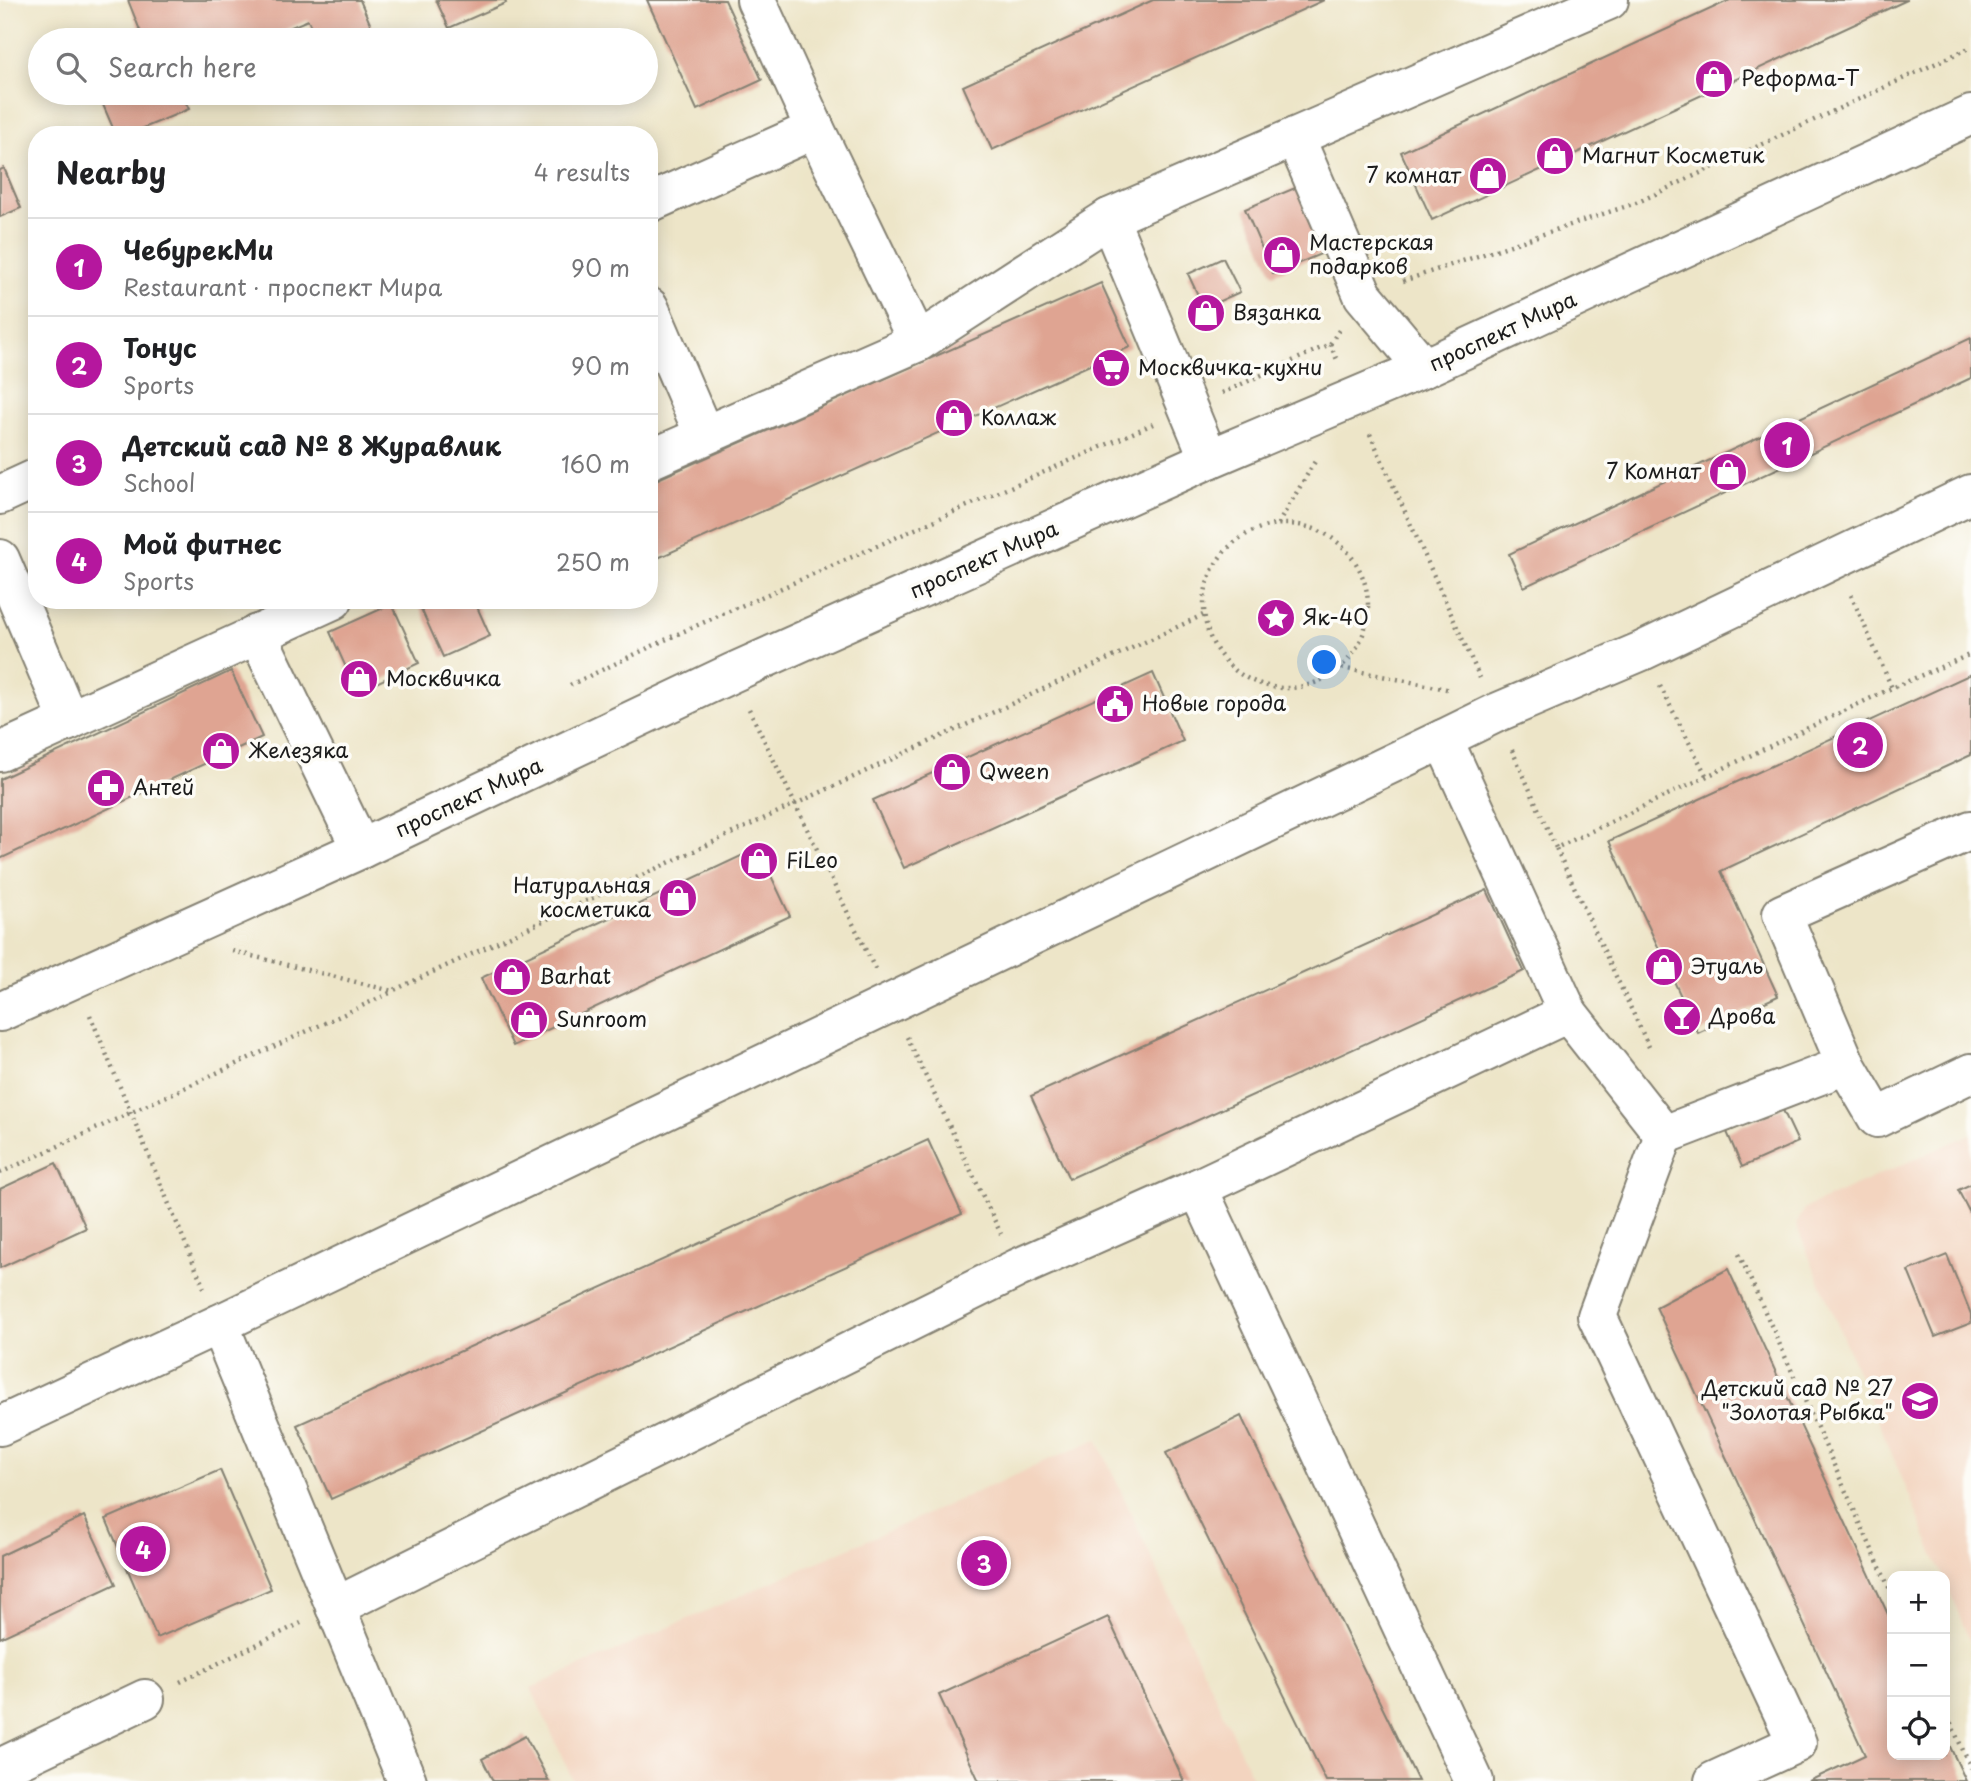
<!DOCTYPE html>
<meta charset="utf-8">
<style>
:root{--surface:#fff;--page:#f2f2f2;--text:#202124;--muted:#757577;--line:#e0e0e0;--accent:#b5179e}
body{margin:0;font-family:"Playpen Sans",sans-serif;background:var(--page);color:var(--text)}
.controls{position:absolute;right:21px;bottom:21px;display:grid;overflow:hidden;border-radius:14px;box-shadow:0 4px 18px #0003}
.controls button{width:63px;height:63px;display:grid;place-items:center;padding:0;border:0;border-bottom:2px solid var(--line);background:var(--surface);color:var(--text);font:35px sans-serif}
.you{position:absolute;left:1325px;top:663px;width:24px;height:24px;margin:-18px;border:5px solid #fff;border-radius:50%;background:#1a73e8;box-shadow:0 0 0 10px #1a73e833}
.badge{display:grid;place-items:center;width:46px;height:46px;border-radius:50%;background:var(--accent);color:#fff;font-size:23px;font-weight:700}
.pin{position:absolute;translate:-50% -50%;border:4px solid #fff;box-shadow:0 2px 7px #0006}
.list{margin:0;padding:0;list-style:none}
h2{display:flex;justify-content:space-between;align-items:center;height:91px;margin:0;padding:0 28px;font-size:30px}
h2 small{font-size:23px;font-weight:400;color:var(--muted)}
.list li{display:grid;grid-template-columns:46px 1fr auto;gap:21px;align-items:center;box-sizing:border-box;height:98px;padding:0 28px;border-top:2px solid var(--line)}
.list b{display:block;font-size:26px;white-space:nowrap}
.list p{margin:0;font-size:23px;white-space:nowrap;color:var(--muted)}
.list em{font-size:23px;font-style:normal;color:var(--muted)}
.icon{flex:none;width:38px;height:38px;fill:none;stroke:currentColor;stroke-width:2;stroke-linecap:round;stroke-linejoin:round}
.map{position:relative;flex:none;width:1971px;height:1781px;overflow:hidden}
.search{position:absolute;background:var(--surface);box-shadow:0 4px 18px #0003;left:28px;top:28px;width:630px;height:77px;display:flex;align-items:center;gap:18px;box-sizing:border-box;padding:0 24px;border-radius:38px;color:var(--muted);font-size:26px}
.panel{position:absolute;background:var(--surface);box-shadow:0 4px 18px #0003;left:28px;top:126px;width:630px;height:483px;border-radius:28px}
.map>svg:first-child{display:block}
.built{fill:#f3d4bf}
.building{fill:#dfa492}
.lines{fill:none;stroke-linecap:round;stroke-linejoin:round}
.minor-casing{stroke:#848072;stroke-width:42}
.path{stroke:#848072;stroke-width:4.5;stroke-dasharray:2 5;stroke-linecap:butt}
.minor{stroke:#fff;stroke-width:38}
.labels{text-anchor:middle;stroke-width:7;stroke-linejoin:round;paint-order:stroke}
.poi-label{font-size:21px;fill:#1c1c1c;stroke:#fdfcf7;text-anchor:start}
.street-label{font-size:21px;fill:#1c1c1c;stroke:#fdfcf7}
</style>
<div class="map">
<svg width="1971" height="1781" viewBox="0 0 1971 1781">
<rect width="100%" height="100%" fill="#fdfcf7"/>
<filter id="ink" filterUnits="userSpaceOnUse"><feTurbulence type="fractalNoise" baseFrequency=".0143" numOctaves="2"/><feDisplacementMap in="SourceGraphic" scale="14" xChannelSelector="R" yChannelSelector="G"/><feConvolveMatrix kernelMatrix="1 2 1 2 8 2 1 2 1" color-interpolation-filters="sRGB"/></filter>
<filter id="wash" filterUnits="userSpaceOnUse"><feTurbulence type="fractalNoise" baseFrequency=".00686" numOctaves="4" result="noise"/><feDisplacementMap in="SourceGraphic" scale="28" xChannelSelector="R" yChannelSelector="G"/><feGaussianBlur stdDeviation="1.57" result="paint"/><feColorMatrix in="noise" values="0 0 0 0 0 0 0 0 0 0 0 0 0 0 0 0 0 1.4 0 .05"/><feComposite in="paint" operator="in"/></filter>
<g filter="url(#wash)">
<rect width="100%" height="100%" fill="#ede5c8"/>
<g class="built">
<polygon points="1971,1134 1971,1644 1945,1581 1945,1576 1943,1576 1796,1225 1805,1208"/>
<polygon points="1097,1439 1254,1781 573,1781 531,1688"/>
</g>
<g id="blocks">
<g class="building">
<polygon points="128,0 360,0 377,40 317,40 308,20 260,40 137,40 143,38"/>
<polygon points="436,0 505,0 506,3 449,28"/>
<polygon points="647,0 725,0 762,80 697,110"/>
<polygon points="1153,0 1324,0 992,150 963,86"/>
<polygon points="1730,0 1907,0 1432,220 1401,152"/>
<polygon points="98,93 181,93 189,109 127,135 116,135"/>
<polygon points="4,168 21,208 0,217 0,170"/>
<polygon points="1307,183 1335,248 1273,274 1245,209"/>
<polygon points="1223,258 1240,292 1204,308 1188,274"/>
<polygon points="1101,283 1130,347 649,562 649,483"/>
<polygon points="1971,338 1971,378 1524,587 1509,554"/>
<polygon points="417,600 474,600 490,636 443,657"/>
<polygon points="392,604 419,663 357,692 330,632"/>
<polygon points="231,671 262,737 0,859 0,779"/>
<polygon points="1153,673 1183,741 904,868 873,800"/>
<polygon points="1971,674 1971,755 1721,871 1778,996 1698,1033 1609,841"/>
<polygon points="758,848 790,916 513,1046 481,978"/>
<polygon points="1487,890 1524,971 1069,1179 1031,1096"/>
<polygon points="1782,1108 1798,1142 1742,1167 1727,1132"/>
<polygon points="928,1140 962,1214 331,1499 297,1425"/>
<polygon points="56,1163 86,1228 0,1268 0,1189"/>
<polygon points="1971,1184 1971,1215 1958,1190"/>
<polygon points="1947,1255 1971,1314 1971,1323 1935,1337 1908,1271"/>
<polygon points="1728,1269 1892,1623 1892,1755 1945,1755 1945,1736 1966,1781 1809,1781 1865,1755 1656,1307"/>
<polygon points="1241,1416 1418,1781 1326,1781 1166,1453"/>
<polygon points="220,1470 271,1589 157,1638 106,1519"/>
<polygon points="84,1516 116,1584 0,1638 0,1556"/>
<polygon points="1108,1617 1184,1781 979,1781 939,1695"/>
<polygon points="525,1736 549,1781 493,1781 482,1759"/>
</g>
</g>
</g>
<g filter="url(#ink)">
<use href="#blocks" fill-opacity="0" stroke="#848072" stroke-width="2"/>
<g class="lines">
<defs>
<g id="minor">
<polyline points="756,0 815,129 918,342"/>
<polyline points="1295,137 1363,295 1424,368"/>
<polyline points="649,203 815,129"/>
<polyline points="1109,218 1209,459"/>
<polyline points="649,307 704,435"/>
<polyline points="649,460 918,342 1109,218 1609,0"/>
<polyline points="0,495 37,478"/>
<polyline points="0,559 69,721"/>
<polyline points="257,634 361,849"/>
<polyline points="0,752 333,600"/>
<polyline points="0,1012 361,849 732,673 1209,459 1424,368 1971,115"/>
<polyline points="1568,1013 1664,1135 1846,1065 1782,914 1971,830"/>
<polyline points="1846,1065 1877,1118 1971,1073"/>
<polyline points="1664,1135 1597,1316 1797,1743 1714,1781"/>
<polyline points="1198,1188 1474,1781"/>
<polyline points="219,1324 407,1781"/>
<polyline points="0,1426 219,1324 1443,739"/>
<polyline points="335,1607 1018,1268 1198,1188 1568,1013 1443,739 1496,713 1642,651 1971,494"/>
<polyline points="0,1768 145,1699"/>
</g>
</defs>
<use href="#minor" class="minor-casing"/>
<g class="path">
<polyline points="1403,281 1636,203 1971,47"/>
<polyline points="1330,344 1338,362"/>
<polyline points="1222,393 1330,344 1341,327"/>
<polyline points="1370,434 1480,678"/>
<circle cx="1286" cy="606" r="82"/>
<polyline points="1278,524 1317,458"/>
<polyline points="1851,595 1892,688"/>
<polyline points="1342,668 1451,690"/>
<polyline points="570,685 682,632 1153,424"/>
<polyline points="1660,686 1707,777"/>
<polyline points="749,709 875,969"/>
<polyline points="1512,750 1556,848"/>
<polyline points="232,951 392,991 1203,615"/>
<polyline points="90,1015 204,1288"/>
<polyline points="907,1037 1001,1234"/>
<polyline points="1649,1047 1556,848 1892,688 1971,654"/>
<polyline points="0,1173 392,992"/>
<polyline points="1739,1254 1892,1594"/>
<polyline points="180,1682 301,1623"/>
<polyline points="1945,1710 1971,1768"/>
</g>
<use href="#minor" class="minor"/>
</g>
</g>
<defs>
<symbol id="shop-disc" viewBox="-11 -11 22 22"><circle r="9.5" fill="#b5179e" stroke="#fdfcf7"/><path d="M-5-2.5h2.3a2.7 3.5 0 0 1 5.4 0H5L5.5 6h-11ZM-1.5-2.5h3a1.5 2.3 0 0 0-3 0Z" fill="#fff"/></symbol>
<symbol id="supermarket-disc" viewBox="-11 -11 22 22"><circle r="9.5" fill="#b5179e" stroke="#fdfcf7"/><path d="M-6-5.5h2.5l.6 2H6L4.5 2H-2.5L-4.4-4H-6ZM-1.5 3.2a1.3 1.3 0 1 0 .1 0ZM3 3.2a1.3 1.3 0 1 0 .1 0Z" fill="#fff"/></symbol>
<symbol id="sight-disc" viewBox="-11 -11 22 22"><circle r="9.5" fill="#b5179e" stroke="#fdfcf7"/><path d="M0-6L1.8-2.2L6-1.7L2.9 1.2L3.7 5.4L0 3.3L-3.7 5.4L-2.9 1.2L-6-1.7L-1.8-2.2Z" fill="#fff"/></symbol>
<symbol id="civic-disc" viewBox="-11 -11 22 22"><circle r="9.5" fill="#b5179e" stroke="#fdfcf7"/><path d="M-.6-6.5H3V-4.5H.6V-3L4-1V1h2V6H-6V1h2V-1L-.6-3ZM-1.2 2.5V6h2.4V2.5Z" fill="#fff"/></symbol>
<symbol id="pharmacy-disc" viewBox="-11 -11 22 22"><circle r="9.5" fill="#b5179e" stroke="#fdfcf7"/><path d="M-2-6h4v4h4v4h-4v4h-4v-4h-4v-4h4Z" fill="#fff"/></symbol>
<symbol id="bar-disc" viewBox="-11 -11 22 22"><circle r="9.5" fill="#b5179e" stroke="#fdfcf7"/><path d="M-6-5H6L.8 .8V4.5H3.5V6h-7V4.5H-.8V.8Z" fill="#fff"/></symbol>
<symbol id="school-disc" viewBox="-11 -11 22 22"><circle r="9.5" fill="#b5179e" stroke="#fdfcf7"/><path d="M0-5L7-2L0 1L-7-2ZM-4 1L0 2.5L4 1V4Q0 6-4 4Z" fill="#fff"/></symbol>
</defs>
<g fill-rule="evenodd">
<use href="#shop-disc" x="1692" y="57" width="44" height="44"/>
<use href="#shop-disc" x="1533" y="134" width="44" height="44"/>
<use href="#shop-disc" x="1466" y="154" width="44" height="44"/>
<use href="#shop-disc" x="1260" y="233" width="44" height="44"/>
<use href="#shop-disc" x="1184" y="291" width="44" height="44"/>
<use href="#supermarket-disc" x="1089" y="346" width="44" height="44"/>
<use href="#shop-disc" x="932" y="396" width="44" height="44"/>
<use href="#shop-disc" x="1706" y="450" width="44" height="44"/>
<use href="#sight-disc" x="1254" y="596" width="44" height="44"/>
<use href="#shop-disc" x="337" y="657" width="44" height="44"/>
<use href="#civic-disc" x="1093" y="682" width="44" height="44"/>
<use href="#shop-disc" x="199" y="729" width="44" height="44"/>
<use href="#shop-disc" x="930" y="750" width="44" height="44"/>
<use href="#pharmacy-disc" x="84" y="766" width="44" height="44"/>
<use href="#shop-disc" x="737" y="839" width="44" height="44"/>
<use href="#shop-disc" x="656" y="876" width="44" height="44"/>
<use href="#shop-disc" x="1642" y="945" width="44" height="44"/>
<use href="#shop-disc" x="490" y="955" width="44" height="44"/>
<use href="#bar-disc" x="1660" y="995" width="44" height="44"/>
<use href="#shop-disc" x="507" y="998" width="44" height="44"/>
<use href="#school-disc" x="1898" y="1379" width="44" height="44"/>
</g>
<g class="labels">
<g class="poi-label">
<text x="1741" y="86">Реформа-Т</text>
<text x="1582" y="163">Магнит Косметик</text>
<text x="1461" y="183" text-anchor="end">7 комнат</text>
<text x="1309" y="250">Мастерская<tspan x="1309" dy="24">подарков</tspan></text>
<text x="1233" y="320">Вязанка</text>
<text x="1138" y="375">Москвичка-кухни</text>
<text x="981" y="425">Коллаж</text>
<text x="1701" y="479" text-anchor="end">7 Комнат</text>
<text x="1303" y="625">Як-40</text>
<text x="386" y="686">Москвичка</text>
<text x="1142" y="711">Новые города</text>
<text x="248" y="758">Железяка</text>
<text x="979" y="779">Qween</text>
<text x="133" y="795">Антей</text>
<text x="786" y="868">FiLeo</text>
<text x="651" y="893" text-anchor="end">Натуральная<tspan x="651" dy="24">косметика</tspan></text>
<text x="1691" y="974">Этуаль</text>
<text x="539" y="984">Barhat</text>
<text x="1709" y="1024">Дрова</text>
<text x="556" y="1027">Sunroom</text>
<text x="1893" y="1396" text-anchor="end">Детский сад № 27<tspan x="1893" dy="24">"Золотая Рыбка"</tspan></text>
</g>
<g class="street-label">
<text transform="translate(1503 332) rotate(-25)" y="7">проспект Мира</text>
<text transform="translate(984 560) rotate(-24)" y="7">проспект Мира</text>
<text transform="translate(469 798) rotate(-25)" y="7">проспект Мира</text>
</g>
</g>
</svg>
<div class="controls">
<button>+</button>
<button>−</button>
<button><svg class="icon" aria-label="locate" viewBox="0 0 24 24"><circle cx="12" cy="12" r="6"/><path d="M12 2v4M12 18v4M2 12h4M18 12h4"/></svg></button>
</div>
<div class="you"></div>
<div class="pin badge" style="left:1787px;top:445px">1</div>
<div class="pin badge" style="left:1860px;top:745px">2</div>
<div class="pin badge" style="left:984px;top:1563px">3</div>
<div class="pin badge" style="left:143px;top:1549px">4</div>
<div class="search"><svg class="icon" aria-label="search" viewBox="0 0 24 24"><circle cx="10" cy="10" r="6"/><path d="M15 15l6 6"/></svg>Search here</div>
<section class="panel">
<h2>Nearby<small>4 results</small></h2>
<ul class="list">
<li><span class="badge">1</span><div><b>ЧебурекМи</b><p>Restaurant · проспект Мира</p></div><em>90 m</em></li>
<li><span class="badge">2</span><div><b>Тонус</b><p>Sports</p></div><em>90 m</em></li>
<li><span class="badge">3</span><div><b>Детский сад № 8 Журавлик</b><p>School</p></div><em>160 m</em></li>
<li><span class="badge">4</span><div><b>Мой фитнес</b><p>Sports</p></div><em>250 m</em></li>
</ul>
</section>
</div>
